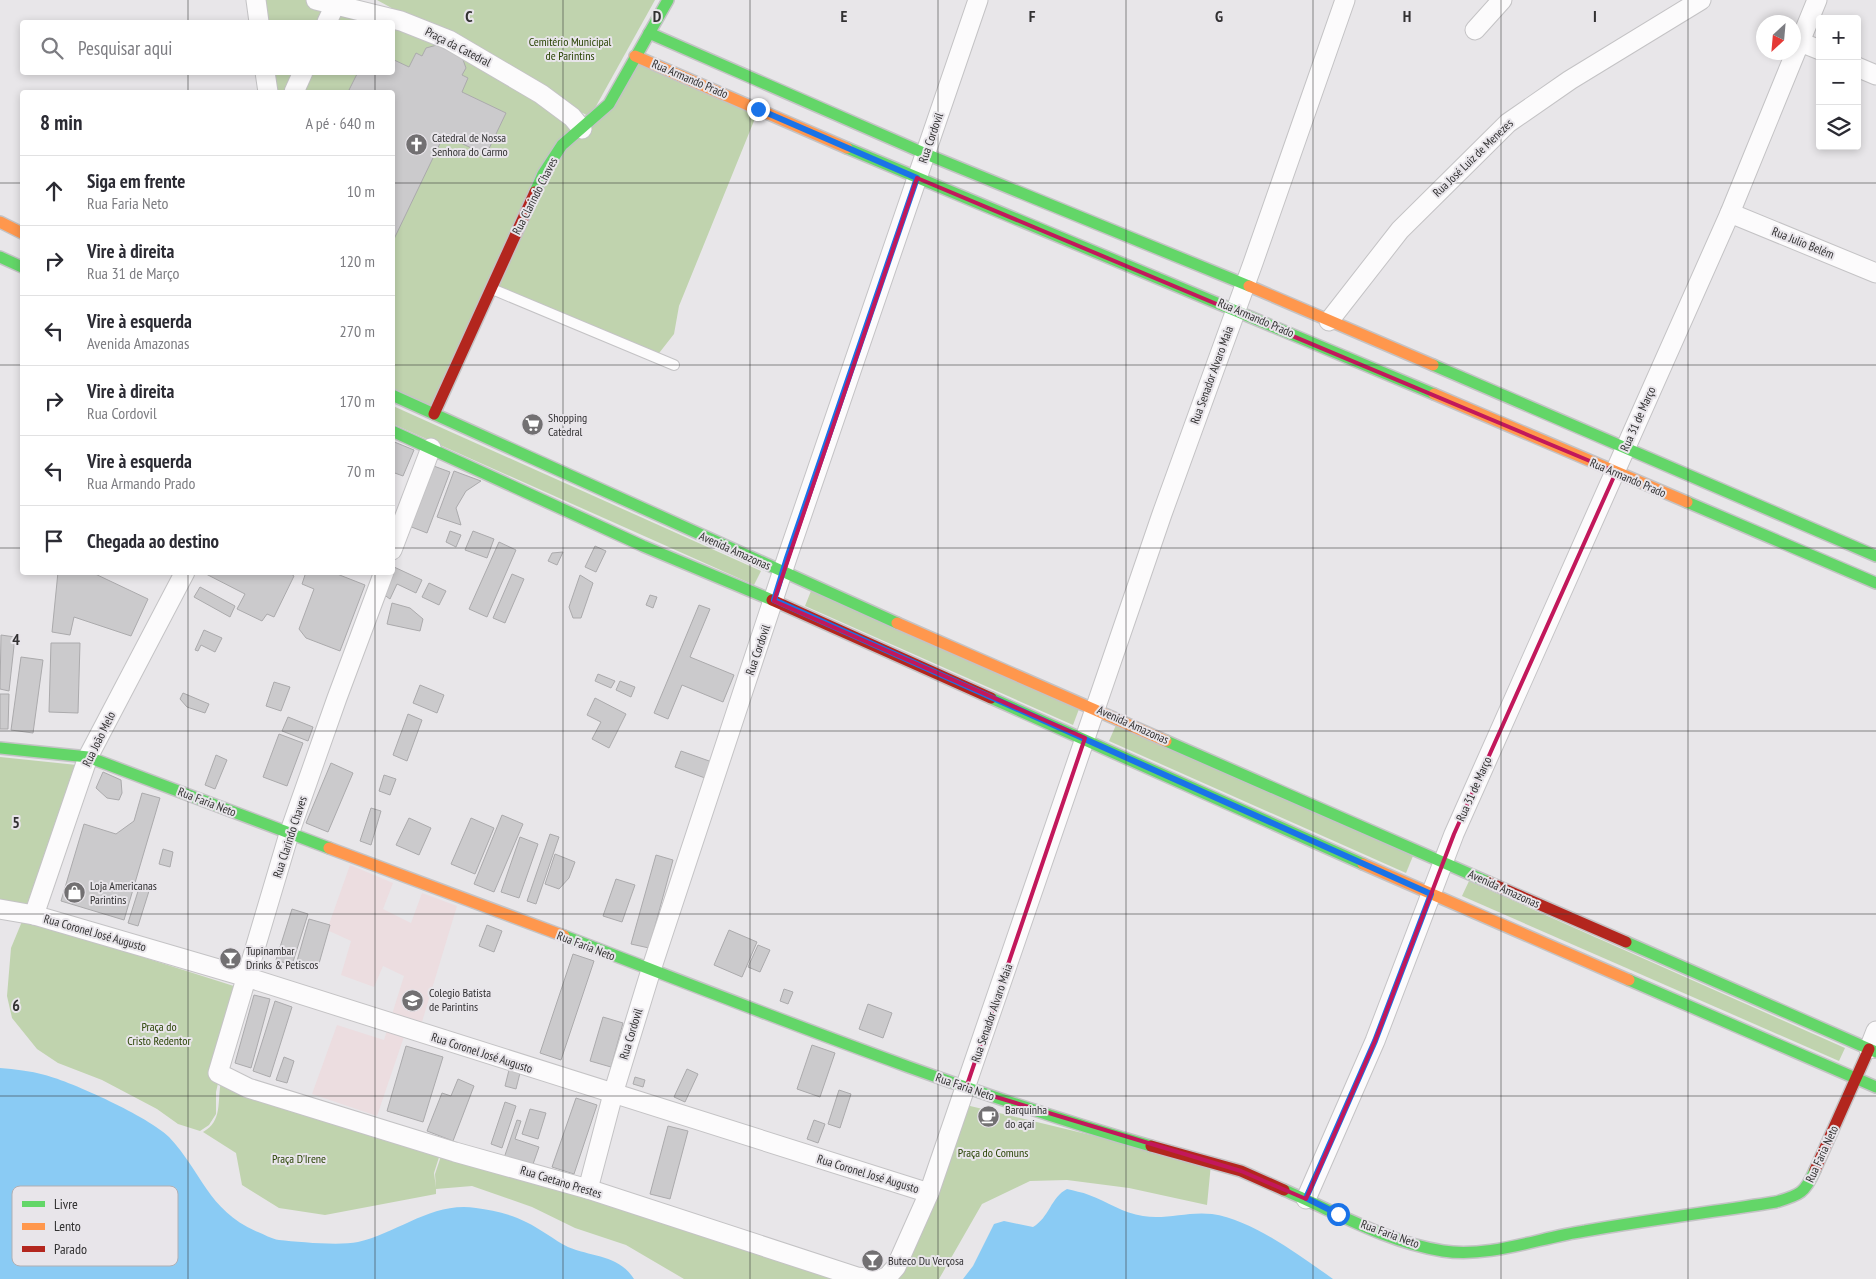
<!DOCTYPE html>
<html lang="pt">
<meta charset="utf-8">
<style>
:root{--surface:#fff;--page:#f2f2f3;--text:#2b2b33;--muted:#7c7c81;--line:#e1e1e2}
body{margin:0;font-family:"PT Sans Narrow",sans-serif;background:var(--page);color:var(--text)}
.controls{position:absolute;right:15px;top:15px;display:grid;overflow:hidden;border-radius:5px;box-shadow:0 2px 8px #0003}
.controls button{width:45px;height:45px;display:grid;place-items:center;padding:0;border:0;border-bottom:1px solid var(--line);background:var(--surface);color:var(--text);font:25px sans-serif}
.compass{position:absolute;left:1756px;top:15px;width:45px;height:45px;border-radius:50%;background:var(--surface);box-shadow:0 2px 8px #0003;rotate:206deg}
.stop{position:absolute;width:15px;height:15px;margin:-11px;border:4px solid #1a73e8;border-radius:50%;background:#fff}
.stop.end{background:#1a73e8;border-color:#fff;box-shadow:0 1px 5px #0008}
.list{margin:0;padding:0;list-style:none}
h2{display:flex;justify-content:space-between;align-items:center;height:65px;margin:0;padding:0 20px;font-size:21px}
h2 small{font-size:16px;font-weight:400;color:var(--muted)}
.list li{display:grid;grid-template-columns:32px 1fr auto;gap:15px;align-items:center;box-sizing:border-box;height:70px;padding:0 20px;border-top:1px solid var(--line)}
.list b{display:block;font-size:19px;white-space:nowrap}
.list p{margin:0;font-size:16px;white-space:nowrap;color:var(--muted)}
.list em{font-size:16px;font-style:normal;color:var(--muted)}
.icon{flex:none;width:28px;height:28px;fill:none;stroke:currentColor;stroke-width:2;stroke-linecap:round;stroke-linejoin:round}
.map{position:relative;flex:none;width:1876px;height:1279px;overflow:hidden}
.search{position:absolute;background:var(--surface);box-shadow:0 2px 8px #0003;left:20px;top:20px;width:375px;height:55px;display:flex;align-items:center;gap:12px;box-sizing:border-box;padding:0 18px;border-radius:5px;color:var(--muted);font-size:19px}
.panel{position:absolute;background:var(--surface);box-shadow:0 2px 8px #0003;left:20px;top:90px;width:375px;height:485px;border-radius:5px}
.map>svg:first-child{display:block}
.education{fill:#ecdde0}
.green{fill:#c0d3ae}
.water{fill:#8acbf4}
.building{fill:#cbcacc;stroke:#abaaac}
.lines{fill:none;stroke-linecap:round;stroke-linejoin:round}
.lane-casing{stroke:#c4c3c5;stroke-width:12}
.street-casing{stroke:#c4c3c5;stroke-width:21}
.fast-casing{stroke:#c4c3c5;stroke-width:14}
.slow-casing{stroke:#c4c3c5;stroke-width:14}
.jam-casing{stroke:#c4c3c5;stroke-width:14}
.lane{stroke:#fcfbfc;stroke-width:10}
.street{stroke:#fcfbfc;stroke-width:19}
.fast{stroke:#63d668;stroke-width:11}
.slow{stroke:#ff974d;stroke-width:11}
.jam{stroke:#b3261e;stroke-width:11}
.route{stroke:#1a73e8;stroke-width:6}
.marked{fill:none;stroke:#c2185b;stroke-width:4;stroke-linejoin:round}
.grid{fill:none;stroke:#323132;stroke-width:1;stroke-opacity:0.55}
.labels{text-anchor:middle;stroke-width:4;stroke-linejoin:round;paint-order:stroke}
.park-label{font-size:12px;fill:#294304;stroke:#e8e5ea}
.street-label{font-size:12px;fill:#323132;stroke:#e8e5ea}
.poi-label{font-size:12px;fill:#323132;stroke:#e8e5ea;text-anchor:start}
.key{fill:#e8e5ea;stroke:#b1afb3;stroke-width:1}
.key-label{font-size:14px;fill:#323132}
.grid-label{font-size:16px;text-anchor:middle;font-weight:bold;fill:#323132;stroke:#e8e5ea;stroke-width:4;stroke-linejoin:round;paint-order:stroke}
</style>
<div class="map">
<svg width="1876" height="1279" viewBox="0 0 1876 1279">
<rect width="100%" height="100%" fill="#e8e6e9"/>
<polygon class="education" points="350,865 393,883 383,909 411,923 422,893 457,906 422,1022 410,1019 377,1116 312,1094 337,1025 384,1040 404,976 383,966 374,987 341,975 351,941 327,930"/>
<g class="green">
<polygon points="258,0 309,0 427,30 583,130 635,60 758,111 679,306 674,334 656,357 494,289 436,416 393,397 392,92 272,92 269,73 392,72 392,22 261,22"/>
<polygon points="377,0 655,0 590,117"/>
<polygon points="393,406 761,571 754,585 393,424"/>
<polygon points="811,591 1079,709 1073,725 805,606"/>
<polygon points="1116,725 1413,856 1406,873 1109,741"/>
<polygon points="0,757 77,765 29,907 0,902"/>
<polygon points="1469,881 1845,1048 1839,1061 1462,896"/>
<polygon points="23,919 240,988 216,1092 216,1114 209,1125 200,1131 178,1124 157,1109 102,1080 58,1063 37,1049 12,1018 7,996 11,948"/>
<path d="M 221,1081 L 441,1151 L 434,1173 L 436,1188 L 435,1174 L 442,1153 L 851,1279 L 684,1279 L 626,1245 L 575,1228 L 532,1207 L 472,1186 L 436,1189 L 436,1194 L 325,1215 L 279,1208 L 242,1185 L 236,1153 L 203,1132 C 223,1121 217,1101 221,1081 Z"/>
<polygon points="966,1105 1211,1164 1207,1205 1129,1188 1067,1180 1030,1181 982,1204 939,1279 873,1279 891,1270"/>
</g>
<g class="water">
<path d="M 0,1068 C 15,1069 30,1071 45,1075 C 72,1082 149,1117 169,1137 C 202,1172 208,1211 258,1232 C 264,1234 271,1239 279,1240 C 299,1242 339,1246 358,1242 C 398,1233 433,1201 476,1208 C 492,1210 511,1214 526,1222 C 541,1229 554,1240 568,1247 C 592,1257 619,1255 634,1279 L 0,1279 Z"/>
<path d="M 1067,1189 C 1074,1191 1082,1192 1089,1195 C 1108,1202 1123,1213 1143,1216 C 1166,1220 1188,1211 1212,1214 C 1253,1220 1299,1255 1333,1279 L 963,1279 L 973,1266 L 994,1224 L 1004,1221 L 1033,1227 C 1049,1218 1051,1197 1067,1189 Z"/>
</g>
<g class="building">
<polygon points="437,45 462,57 466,68 462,75 468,78 462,92 506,113 486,155 444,135 394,239 392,92 355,92 349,90 358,72 392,72 392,59 409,67 416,53 422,56 426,48"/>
<polygon points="392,441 414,450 403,476 392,472"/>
<polygon points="431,465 450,472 427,533 409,526"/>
<polygon points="454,471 481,481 466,491 456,508 461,525 437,517"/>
<polygon points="450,531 461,535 456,547 446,542"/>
<polygon points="473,531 494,539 487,558 465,550"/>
<polygon points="499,542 516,550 487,617 469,609"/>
<polygon points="595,546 606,551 596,572 585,567"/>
<polygon points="563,552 557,565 548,561 552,553"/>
<polygon points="394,567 422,580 416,593 397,584 390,599 383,594"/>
<polygon points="58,572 91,572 148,599 131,636 74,617 70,635 52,632"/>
<polygon points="206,572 288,572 294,576 274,617 267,614 262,621 237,609 245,594 206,574"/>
<polygon points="306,572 332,572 365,585 340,651 306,638 299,629 314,589 302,584"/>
<polygon points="512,574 524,579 505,623 493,618"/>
<polygon points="580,575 593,583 581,618 573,618 569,607"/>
<polygon points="429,583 446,591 439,605 422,597"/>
<polygon points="200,587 235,606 230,617 194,597"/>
<polygon points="650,595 657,597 653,608 646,605"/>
<polygon points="392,603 410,608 423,619 420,631 387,624"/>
<polygon points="699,605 710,609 690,657 734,675 723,702 682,685 668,719 654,713"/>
<polygon points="204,630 222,638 215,652 201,645 198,651 195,650"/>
<polygon points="1,635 15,637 9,691 0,689"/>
<polygon points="51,643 80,643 78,713 49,712"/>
<polygon points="21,657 43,660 33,733 11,730"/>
<polygon points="598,674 615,681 611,688 595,681"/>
<polygon points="620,681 635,687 631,697 616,690"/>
<polygon points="274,682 290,687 281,711 266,706"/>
<polygon points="420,685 444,695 437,713 413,703"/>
<polygon points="183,693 209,704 205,713 187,707 180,699"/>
<polygon points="0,694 9,694 8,729 0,729"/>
<polygon points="595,698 626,714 609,748 592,739 601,722 587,715"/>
<polygon points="408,714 422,720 407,761 393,755"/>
<polygon points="288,717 313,727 308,741 282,731"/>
<polygon points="279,734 303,743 287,786 263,777"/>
<polygon points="681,751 712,762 705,778 675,767"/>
<polygon points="216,755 227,760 215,789 205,785"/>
<polygon points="331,763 353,773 328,832 306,823"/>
<polygon points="103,772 121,780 122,793 119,800 107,798 96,788"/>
<polygon points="384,775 396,779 390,795 379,791"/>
<polygon points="142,793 160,798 124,920 61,901 84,824 116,834 134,821"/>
<polygon points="371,808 381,811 371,845 360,841"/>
<polygon points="502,815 523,824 494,892 474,884"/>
<polygon points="409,818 431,828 419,855 396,845"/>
<polygon points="471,818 494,828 475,874 451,864"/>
<polygon points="550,834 559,837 536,904 527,901"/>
<polygon points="520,837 538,844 519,898 501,892"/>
<polygon points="163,849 173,852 170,867 159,864"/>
<polygon points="555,854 575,862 569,878 559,889 545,884"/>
<polygon points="656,855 673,860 649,948 631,944"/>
<polygon points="616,879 635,885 622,922 603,916"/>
<polygon points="139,888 149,891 138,926 128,923"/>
<polygon points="292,909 308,914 292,965 276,960"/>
<polygon points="309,919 330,925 318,967 297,961"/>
<polygon points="487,925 502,931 494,952 479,946"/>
<polygon points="729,930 757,942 742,977 714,965"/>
<polygon points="758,945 770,950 760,972 748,967"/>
<polygon points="573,954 594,961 561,1060 540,1053"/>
<polygon points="784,989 793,992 788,1004 780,1001"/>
<polygon points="254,995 270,999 251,1068 235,1063"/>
<polygon points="275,1001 292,1007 270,1077 253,1071"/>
<polygon points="868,1004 892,1013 883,1038 859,1029"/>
<polygon points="603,1017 623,1023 611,1067 590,1061"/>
<polygon points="812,1045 835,1053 820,1097 797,1089"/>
<polygon points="406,1046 443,1057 423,1122 387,1111"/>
<polygon points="284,1057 294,1061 287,1083 276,1080"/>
<polygon points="687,1069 698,1074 685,1102 674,1097"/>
<polygon points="509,1070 520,1073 516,1089 505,1086"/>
<polygon points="635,1077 645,1080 643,1087 633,1084"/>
<polygon points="458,1079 474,1086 453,1141 427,1131 442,1093 451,1096"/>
<polygon points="839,1090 851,1094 840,1128 828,1124"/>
<polygon points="576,1098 597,1105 574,1174 552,1167"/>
<polygon points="505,1102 516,1106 502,1148 491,1144"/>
<polygon points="530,1109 546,1113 538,1139 522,1134"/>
<polygon points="517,1120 521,1121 515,1139 539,1147 532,1167 504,1158"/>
<polygon points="814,1120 825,1124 818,1143 807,1139"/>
<polygon points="668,1126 688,1131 670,1199 650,1194"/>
</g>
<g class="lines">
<defs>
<polyline id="lane" points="492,289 674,365"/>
<g id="street">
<polyline points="256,0 259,22"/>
<polyline points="316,0 401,21 449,40 541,94 572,117 582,129"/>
<polyline points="327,22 335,5"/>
<polyline points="1475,30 1502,0"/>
<polyline points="1800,42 1820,50"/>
<polyline points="1857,67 1876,75"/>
<polyline points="265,72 268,92"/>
<polyline points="294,92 303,72"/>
<polyline points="1730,213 1876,273"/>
<polyline points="1329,321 1400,230 1508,123 1570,80 1701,0"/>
<polyline points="392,550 431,448"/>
<polyline points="384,572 337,698 289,834 218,1073 248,1088 455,1152 588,1189 857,1277 876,1279"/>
<polyline points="0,909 34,915 246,977 929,1193"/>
<polyline points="34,915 88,757 185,572"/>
<polyline points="1869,1049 1876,1031"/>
<polyline points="588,1189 613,1094 651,970 787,558 978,0"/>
<polyline points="1306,1199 1375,1041 1454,834 1730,213 1817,0"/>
<polyline points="882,1279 888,1276 896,1267 929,1193 1162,514 1253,263 1345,0"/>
</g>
<g id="fast">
<polyline points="649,33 926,154 1249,286"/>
<polyline points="847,148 1434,394"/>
<polyline points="535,192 543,174 562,145 609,104 668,0"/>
<polyline points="0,257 22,267"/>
<polyline points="1433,365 1876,556"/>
<polyline points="392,395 897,623"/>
<polyline points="392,431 643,546 772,600"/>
<polyline points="1687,502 1876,583"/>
<polyline points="991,698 1363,864"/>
<polyline points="1166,741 1488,882"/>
<polyline points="0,748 88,757 329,848"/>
<path d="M 564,936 C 758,1010 951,1089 1151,1146"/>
<polyline points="1626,942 1876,1052"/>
<polyline points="1629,980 1876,1087"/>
<path d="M 1284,1190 C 1336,1212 1386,1242 1443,1251 C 1490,1258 1538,1238 1585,1231 C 1648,1220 1712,1212 1776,1202 C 1800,1195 1805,1193 1815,1170"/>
</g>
<g id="slow">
<polyline points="635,56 847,148"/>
<polyline points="0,222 22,233"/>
<polyline points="1249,286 1433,365"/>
<polyline points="1434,394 1687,502"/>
<polyline points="897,623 1166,741"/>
<polyline points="329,848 564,936"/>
<polyline points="1363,864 1629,980"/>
</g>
<g id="jam">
<polyline points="434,414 535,192"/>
<polyline points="772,600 991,698"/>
<polyline points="1488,882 1626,942"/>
<polyline points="1151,1146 1241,1171 1284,1190"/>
<polyline points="1815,1170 1869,1049"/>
</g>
</defs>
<use href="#lane" class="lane-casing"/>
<use href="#street" class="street-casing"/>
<use href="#fast" class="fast-casing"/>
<use href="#slow" class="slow-casing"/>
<use href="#jam" class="jam-casing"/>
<use href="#lane" class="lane"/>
<use href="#street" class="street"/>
<use href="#fast" class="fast"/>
<use href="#slow" class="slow"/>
<use href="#jam" class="jam"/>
</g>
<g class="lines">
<polyline class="route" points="758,109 917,178 787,558 774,600 1431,894 1375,1041 1306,1198 1338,1214"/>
</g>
<path class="marked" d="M 917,178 L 1616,472 L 1454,834 L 1375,1041 L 1306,1199 L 1241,1171 L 966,1088 L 1085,738 L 774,601 Z"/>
<path class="grid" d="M 188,0 L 188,22M 375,0 L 375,22M 563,0 L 563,1279M 750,0 L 750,1279M 938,0 L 938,1279M 1126,0 L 1126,1279M 1313,0 L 1313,1279M 1501,0 L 1501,1279M 1688,0 L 1688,1279M 188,72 L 188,92M 375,72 L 375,92M 0,183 L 22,183M 392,183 L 1876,183M 0,365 L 22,365M 392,365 L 1876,365M 0,548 L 22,548M 392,548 L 1876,548M 188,572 L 188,1279M 375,572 L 375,1279M 0,731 L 1876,731M 0,914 L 1876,914M 0,1096 L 1876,1096"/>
<defs>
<symbol id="church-disc" viewBox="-11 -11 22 22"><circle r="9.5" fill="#727072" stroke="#e8e5ea"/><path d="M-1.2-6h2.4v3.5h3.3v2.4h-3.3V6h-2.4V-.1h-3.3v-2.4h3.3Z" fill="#fff"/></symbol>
<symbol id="supermarket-disc" viewBox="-11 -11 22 22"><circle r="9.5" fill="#727072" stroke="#e8e5ea"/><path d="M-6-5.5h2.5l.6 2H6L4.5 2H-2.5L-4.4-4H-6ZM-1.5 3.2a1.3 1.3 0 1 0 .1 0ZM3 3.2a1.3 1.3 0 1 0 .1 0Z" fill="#fff"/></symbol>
<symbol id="shop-disc" viewBox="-11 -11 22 22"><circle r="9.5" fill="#727072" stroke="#e8e5ea"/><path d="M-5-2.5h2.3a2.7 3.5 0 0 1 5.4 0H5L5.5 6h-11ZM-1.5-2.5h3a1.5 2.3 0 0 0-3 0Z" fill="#fff"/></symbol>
<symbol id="bar-disc" viewBox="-11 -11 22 22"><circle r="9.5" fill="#727072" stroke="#e8e5ea"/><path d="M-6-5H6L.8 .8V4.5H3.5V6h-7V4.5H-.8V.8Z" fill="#fff"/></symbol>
<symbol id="school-disc" viewBox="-11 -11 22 22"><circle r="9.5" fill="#727072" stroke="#e8e5ea"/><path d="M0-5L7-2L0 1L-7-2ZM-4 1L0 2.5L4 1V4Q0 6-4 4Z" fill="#fff"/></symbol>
<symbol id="cafe-disc" viewBox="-11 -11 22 22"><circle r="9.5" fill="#727072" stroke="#e8e5ea"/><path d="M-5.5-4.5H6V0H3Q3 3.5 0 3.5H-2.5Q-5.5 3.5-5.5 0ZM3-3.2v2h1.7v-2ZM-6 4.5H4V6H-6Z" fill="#fff"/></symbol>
</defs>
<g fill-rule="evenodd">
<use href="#church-disc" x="404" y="132" width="25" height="25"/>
<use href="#supermarket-disc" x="520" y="412" width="25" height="25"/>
<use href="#shop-disc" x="62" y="880" width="25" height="25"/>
<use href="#bar-disc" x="218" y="946" width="25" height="25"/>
<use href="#school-disc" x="400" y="988" width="25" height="25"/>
<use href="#cafe-disc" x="976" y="1104" width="25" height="25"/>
<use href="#bar-disc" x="860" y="1248" width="25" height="25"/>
</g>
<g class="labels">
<g class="park-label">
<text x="570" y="46">Cemitério Municipal<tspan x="570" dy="14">de Parintins</tspan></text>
<text x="159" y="1031">Praça do<tspan x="159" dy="14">Cristo Redentor</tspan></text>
<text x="993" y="1157">Praça do Comuns</text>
<text x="299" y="1163">Praça D'Irene</text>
</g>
<g class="street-label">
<text transform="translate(458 47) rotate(27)" y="4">Praça da Catedral</text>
<text transform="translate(690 79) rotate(23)" y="4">Rua Armando Prado</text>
<text transform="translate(931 138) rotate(-71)" y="4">Rua Cordovil</text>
<text transform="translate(1473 158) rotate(-44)" y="4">Rua José Luiz de Menezes</text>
<text transform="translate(535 196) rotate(-63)" y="4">Rua Clarindo Chaves</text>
<text transform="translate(1803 243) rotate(22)" y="4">Rua Julio Belém</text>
<text transform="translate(1256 318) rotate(23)" y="4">Rua Armando Prado</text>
<text transform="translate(1212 375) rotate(-70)" y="4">Rua Senador Alvaro Maia</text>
<text transform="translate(1638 419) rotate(-66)" y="4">Rua 31 de Março</text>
<text transform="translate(1628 478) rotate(23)" y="4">Rua Armando Prado</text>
<text transform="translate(735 551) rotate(24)" y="4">Avenida Amazonas</text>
<text transform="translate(758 650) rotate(-71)" y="4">Rua Cordovil</text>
<text transform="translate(1133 725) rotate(24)" y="4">Avenida Amazonas</text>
<text transform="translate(99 739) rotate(-64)" y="4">Rua João Melo</text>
<text transform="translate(1474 789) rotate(-66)" y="4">Rua 31 de Março</text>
<text transform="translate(207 802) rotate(21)" y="4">Rua Faria Neto</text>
<text transform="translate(290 837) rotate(-72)" y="4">Rua Clarindo Chaves</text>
<text transform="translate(1504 889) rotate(24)" y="4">Avenida Amazonas</text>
<text transform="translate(95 933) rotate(16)" y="4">Rua Coronel José Augusto</text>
<text transform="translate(586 946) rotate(21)" y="4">Rua Faria Neto</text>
<text transform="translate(992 1013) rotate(-71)" y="4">Rua Senador Alvaro Maia</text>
<text transform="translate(631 1034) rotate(-73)" y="4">Rua Cordovil</text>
<text transform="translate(482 1053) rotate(18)" y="4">Rua Coronel José Augusto</text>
<text transform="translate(965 1087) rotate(19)" y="4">Rua Faria Neto</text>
<text transform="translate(1822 1154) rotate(-65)" y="4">Rua Faria Neto</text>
<text transform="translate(868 1174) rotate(17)" y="4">Rua Coronel José Augusto</text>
<text transform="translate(561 1182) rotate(17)" y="4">Rua Caetano Prestes</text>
<text transform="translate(1390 1234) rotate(20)" y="4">Rua Faria Neto</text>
</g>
<g class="poi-label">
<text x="432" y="142">Catedral de Nossa<tspan x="432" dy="14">Senhora do Carmo</tspan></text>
<text x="548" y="422">Shopping<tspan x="548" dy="14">Catedral</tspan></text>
<text x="90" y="890">Loja Americanas<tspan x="90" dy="14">Parintins</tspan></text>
<text x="246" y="955">Tupinambar<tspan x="246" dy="14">Drinks &amp; Petiscos</tspan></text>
<text x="429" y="997">Colegio Batista<tspan x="429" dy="14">de Parintins</tspan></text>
<text x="1005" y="1114">Barquinha<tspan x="1005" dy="14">do açaí</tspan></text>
<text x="888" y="1265">Buteco Du Verçosa</text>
</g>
</g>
<rect x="12" y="1186" width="166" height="80" rx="8" class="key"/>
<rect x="22" y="1201" width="23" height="6" fill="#63d668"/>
<rect x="22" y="1223" width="23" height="7" fill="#ff974d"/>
<rect x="22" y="1246" width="23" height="6" fill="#b3261e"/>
<g class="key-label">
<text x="54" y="1209">Livre</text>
<text x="54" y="1231">Lento</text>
<text x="54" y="1254">Parado</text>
</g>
<g class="grid-label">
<text x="469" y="22">C</text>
<text x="657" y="22">D</text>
<text x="844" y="22">E</text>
<text x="1032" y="22">F</text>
<text x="1219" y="22">G</text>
<text x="1407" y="22">H</text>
<text x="1595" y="22">I</text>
<text x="16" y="645">4</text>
<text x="16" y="828">5</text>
<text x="16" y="1011">6</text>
</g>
</svg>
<div class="controls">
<button>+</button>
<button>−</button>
<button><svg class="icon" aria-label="layers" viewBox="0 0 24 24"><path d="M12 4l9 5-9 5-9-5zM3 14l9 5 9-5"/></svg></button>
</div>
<svg class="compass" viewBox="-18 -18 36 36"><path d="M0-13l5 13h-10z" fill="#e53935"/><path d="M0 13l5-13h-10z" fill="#7c7c81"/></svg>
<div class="stop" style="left:1338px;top:1214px"></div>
<div class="stop end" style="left:758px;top:109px"></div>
<div class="search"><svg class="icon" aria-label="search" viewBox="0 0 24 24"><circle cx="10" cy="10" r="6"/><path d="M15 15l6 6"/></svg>Pesquisar aqui</div>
<section class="panel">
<h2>8 min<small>A pé · 640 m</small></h2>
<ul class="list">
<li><svg class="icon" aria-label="ahead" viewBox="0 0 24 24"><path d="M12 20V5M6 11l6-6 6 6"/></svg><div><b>Siga em frente</b><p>Rua Faria Neto</p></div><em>10 m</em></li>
<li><svg class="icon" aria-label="right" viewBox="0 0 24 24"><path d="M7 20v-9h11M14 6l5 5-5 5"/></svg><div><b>Vire à direita</b><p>Rua 31 de Março</p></div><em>120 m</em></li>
<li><svg class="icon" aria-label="left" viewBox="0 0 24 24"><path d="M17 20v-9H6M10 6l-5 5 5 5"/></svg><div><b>Vire à esquerda</b><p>Avenida Amazonas</p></div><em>270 m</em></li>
<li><svg class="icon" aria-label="right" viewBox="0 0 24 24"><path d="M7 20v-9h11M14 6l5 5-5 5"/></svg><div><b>Vire à direita</b><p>Rua Cordovil</p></div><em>170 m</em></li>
<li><svg class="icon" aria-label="left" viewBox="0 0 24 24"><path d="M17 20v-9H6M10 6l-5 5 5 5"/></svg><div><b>Vire à esquerda</b><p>Rua Armando Prado</p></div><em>70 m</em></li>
<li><svg class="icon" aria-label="arrive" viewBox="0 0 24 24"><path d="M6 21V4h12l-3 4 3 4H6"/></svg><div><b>Chegada ao destino</b></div></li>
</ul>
</section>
</div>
